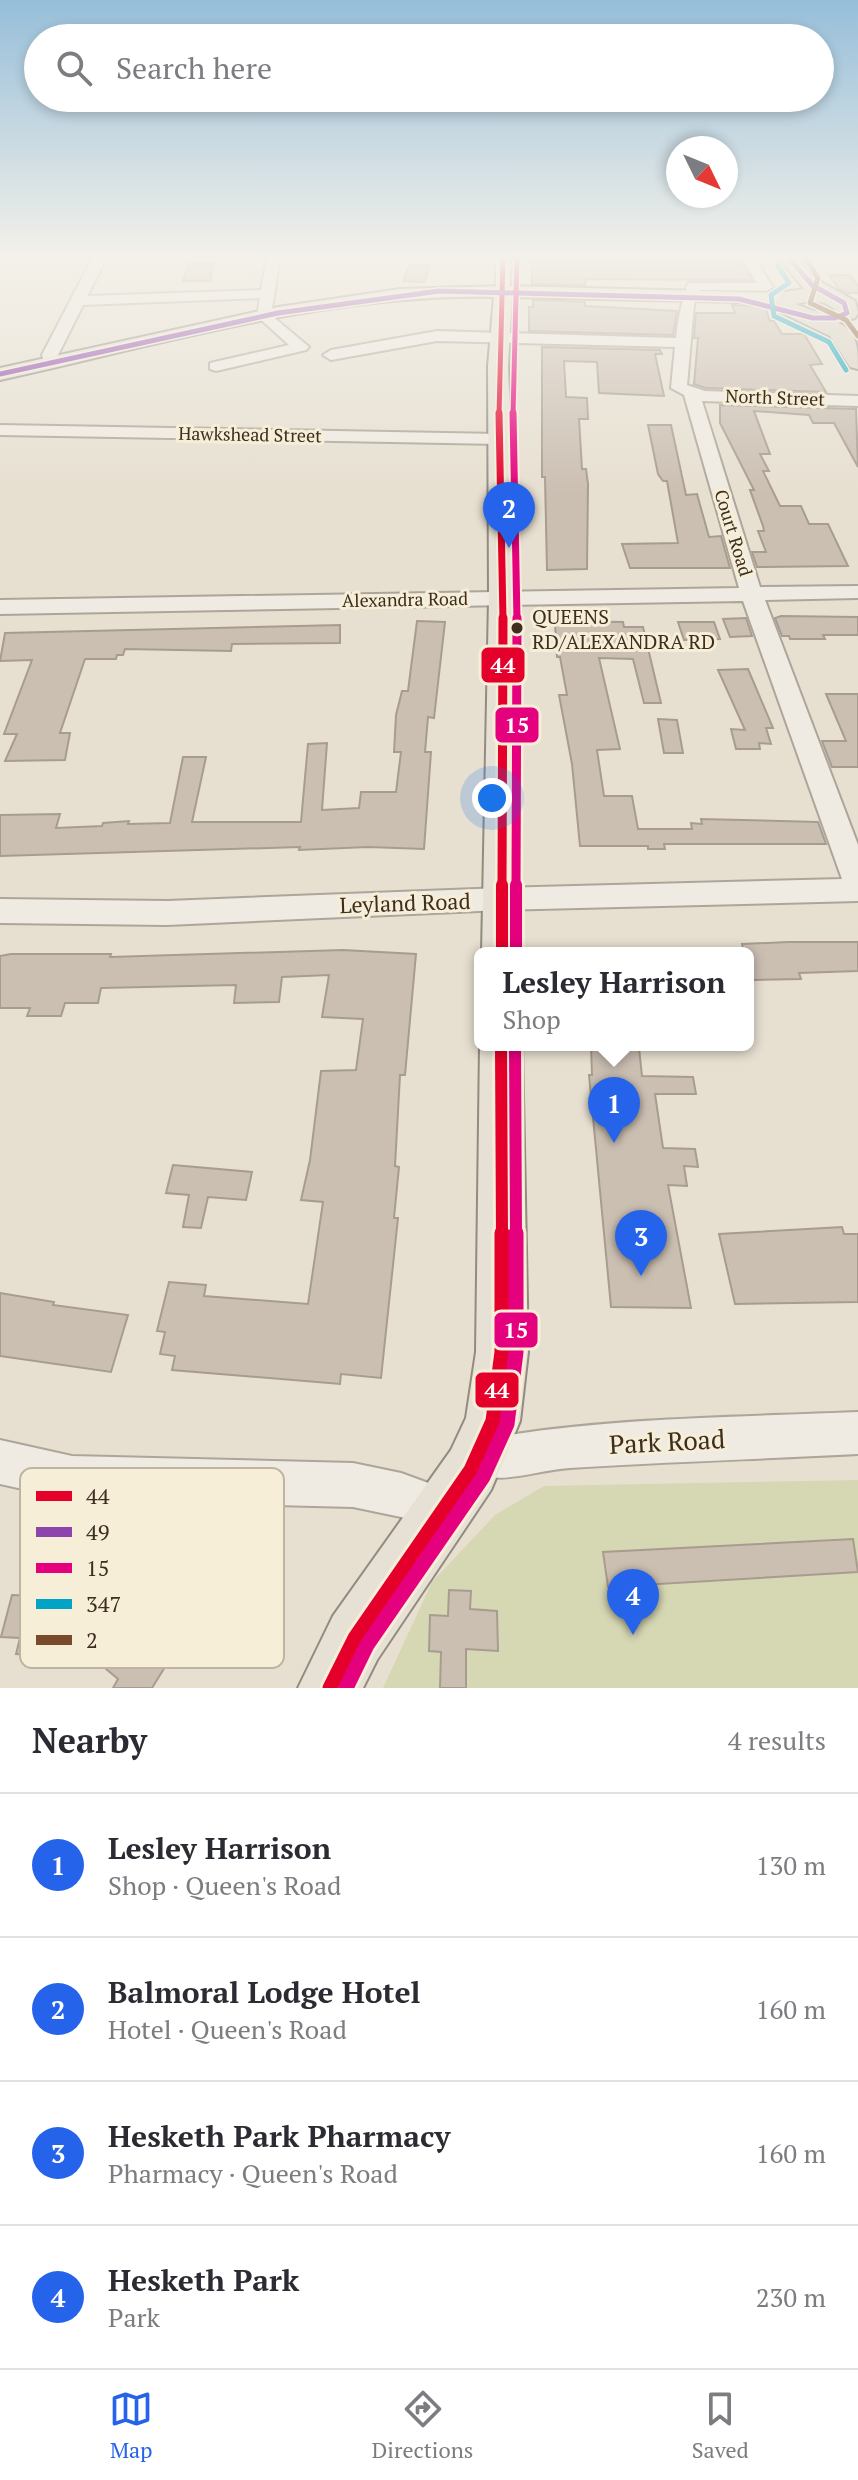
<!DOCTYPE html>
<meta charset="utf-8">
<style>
:root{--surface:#fff;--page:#f7f7f7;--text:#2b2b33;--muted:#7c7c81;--line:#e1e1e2;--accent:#2563eb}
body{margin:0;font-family:"PT Serif",serif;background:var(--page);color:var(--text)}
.compass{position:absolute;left:666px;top:136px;width:72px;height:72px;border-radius:50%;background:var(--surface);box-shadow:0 4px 12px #0003;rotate:133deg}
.you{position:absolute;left:492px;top:798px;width:28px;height:28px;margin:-20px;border:6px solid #fff;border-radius:50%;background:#1a73e8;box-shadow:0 0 0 12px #1a73e833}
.badge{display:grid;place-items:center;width:52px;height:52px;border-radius:50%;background:var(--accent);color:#fff;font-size:26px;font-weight:700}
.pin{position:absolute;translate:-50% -66px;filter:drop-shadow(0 2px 4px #0008)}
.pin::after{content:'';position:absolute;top:42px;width:28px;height:24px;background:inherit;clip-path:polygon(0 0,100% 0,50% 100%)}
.popup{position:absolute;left:474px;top:947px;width:280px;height:104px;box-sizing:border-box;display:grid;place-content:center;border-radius:12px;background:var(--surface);filter:drop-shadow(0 2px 6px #0005);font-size:26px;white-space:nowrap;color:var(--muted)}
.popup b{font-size:30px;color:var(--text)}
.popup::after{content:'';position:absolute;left:50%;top:100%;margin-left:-16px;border:16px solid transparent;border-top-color:var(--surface)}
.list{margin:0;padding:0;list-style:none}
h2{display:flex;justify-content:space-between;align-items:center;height:104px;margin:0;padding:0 32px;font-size:34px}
h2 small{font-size:26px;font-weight:400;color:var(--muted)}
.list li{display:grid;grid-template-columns:52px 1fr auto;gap:24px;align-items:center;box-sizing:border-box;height:144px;padding:0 32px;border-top:2px solid var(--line)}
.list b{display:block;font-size:30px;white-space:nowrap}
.list p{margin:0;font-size:26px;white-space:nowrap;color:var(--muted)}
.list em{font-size:26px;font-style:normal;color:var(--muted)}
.icon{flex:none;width:44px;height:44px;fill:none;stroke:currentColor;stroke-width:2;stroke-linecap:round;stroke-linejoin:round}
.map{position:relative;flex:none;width:858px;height:1688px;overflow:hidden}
.search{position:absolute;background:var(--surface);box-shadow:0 4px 12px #0003;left:24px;right:24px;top:24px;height:88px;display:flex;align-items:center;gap:20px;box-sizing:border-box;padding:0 28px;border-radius:44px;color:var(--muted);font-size:30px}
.sheet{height:680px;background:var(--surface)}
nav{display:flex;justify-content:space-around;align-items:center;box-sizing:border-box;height:112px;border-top:2px solid var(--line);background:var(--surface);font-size:22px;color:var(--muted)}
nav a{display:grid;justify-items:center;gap:4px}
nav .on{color:var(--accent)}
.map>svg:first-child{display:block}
.green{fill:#d6d7b3}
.building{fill:#cbbfb2;stroke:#a89c90;stroke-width:2}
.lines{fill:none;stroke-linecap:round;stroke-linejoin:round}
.minor-casing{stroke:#ada599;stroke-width:4}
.major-casing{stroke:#928b80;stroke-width:4}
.highway-casing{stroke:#928b80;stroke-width:4}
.minor{fill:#efebe3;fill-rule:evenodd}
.major{fill:#e6e1d4;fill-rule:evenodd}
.highway{fill:#dad1c2;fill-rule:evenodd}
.bus-1-far4-casing{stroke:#f7eed8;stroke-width:8}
.bus-1-far3-casing{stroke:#f7eed8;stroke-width:11}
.bus-1-far2-casing{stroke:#f7eed8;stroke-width:14}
.bus-1-far1-casing{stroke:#f7eed8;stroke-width:18}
.bus-1-casing{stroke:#f7eed8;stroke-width:21}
.bus-2-casing{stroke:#f7eed8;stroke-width:8}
.bus-3-far4-casing{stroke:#f7eed8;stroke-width:8}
.bus-3-far3-casing{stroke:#f7eed8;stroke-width:11}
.bus-3-far2-casing{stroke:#f7eed8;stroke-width:14}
.bus-3-far1-casing{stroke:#f7eed8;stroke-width:18}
.bus-3-casing{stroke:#f7eed8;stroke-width:21}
.bus-4-casing{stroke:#f7eed8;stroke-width:8}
.bus-5-casing{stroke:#f7eed8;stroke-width:8}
.bus-1-far4{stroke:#e4002b;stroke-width:5}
.bus-1-far3{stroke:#e4002b;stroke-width:7}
.bus-1-far2{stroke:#e4002b;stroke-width:9}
.bus-1-far1{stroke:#e4002b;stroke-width:12}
.bus-1{stroke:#e4002b;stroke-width:15}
.bus-2{stroke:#8e44ad;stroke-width:5}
.bus-3-far4{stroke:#e5007d;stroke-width:5}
.bus-3-far3{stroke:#e5007d;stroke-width:7}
.bus-3-far2{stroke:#e5007d;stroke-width:9}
.bus-3-far1{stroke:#e5007d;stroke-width:12}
.bus-3{stroke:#e5007d;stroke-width:15}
.bus-4{stroke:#03a3c5;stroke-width:5}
.bus-5{stroke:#7a4b2a;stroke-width:5}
.bus-dot{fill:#3d2e20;stroke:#f7eed8;stroke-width:3}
.labels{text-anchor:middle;stroke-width:6;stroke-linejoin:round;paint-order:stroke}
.far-street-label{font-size:18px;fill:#3d2e20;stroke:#f7eed8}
.bus-label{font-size:20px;fill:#3d2e20;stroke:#f7eed8;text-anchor:start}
.street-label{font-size:22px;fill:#3d2e20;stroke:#f7eed8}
.near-street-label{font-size:26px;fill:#3d2e20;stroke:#f7eed8}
.key{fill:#f7eed8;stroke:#bfb4a1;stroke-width:2}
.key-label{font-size:22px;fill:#3d2e20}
.line-badge{stroke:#f7eed8;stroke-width:3}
.badge-label{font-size:22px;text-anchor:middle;font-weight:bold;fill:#fff}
</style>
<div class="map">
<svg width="858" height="1688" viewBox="0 0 858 1688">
<rect width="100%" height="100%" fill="#e7e0d1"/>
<polygon class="green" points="858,1480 858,1688 383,1688 432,1582 495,1515 544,1486"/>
<g class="building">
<polygon points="532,257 738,257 752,280 586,279 585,285 532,284"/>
<polygon points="214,263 210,281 183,281 189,264"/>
<polygon points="410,265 430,266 424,282 403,281"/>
<polygon points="829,275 850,275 858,286 858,293 847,293 839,289"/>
<polygon points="533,300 585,302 585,306 677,311 673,335 529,331 529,307 533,307"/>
<polygon points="732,305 765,306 770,321 774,321 782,334 804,334 822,364 810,365 826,392 706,388 694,384 698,338 694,338 696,313 735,313"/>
<polygon points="542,347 660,350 662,354 655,354 664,396 599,393 597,362 564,361 566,397 587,398 588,419 579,419 582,469 586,469 588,484 587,569 547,570 545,477 542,477"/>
<polygon points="720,405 856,409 858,467 834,423 813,423 809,415 754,411 770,454 760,454 769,471 763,471 780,506 801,506 809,524 828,524 848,566 757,567 752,552 766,552 758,531 764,531 763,526 750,490 754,490 720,423"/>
<polygon points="648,425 671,425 686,495 697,494 709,537 721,536 730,568 630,568 622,544 678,543 667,481 663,481 658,474"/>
<polygon points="781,616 858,617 858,635 823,635 825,639 790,639 789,636 782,636 775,618"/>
<polygon points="746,618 752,636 730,637 723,619"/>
<polygon points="417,621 445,622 434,718 428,717 425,752 431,752 424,849 368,847 299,850 300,847 0,856 0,815 60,814 56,828 102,826 103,823 129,821 128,824 170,823 183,757 206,757 192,822 301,822 308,744 327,743 322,810 359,808 361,792 396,792 401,752 394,752 396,715 402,691 408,691"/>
<polygon points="572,621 623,622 624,627 643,627 661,703 644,703 633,659 599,658 620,749 597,750 604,796 632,796 638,829 692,829 691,823 702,824 701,819 818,822 826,844 664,844 665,849 648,849 648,846 580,846 572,764 559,695 567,695 560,657 557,657 555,624 572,624"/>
<polygon points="678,622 714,622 720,639 684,640"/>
<polygon points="340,625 340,643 232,644 231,651 125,649 123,655 117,655 116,659 85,659 60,733 70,733 65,760 5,761 17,734 4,734 32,660 0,661 5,633"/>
<polygon points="748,669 773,728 766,728 771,744 759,743 760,749 736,749 731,729 745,730 718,670"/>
<polygon points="826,694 858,694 858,767 832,767 822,741 846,741"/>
<polygon points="658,719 677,720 683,753 664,753"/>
<polygon points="788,942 858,942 858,971 799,973 801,979 753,980 748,953 744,953 742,944"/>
<polygon points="343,950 416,954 405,1075 400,1075 395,1166 399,1167 394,1218 398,1218 381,1378 341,1374 340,1384 172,1370 175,1356 160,1354 165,1332 157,1331 169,1282 206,1285 204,1296 308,1304 323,1202 301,1200 310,1160 321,1071 356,1070 363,1019 322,1017 329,975 282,977 279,1002 234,1003 236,985 101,988 98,1003 65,1003 61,1016 27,1016 30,1008 0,1008 0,956 11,954 111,954 110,957"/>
<polygon points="591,1046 639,1048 642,1076 693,1077 696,1094 655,1094 663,1148 695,1149 698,1167 684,1166 687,1186 668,1185 691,1308 611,1307 589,1075 592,1075"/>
<polygon points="173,1165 252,1172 246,1200 208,1197 201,1228 183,1227 189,1195 166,1193"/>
<polygon points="842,1227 844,1234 858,1234 858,1302 735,1304 719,1234"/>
<polygon points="0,1293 54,1302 53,1305 128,1315 111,1372 0,1356"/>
<polygon points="853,1539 858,1572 608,1587 603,1552"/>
<polygon points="449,1590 471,1591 470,1609 497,1611 498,1651 466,1649 466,1688 440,1688 441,1652 429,1651 430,1615 448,1616"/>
<polygon points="12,1595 131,1599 126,1631 165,1667 152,1688 113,1688 118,1679 87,1653 57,1652 56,1656 16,1654 20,1638 1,1637"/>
</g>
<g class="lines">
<defs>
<g id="minor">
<polygon points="93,257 107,257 87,296 261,290 267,257 280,257 271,315 309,347 306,350 216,371 210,369 210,363 289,345 257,316 260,298 83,305 58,355 59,361 57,364 45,364 42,355"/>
<polygon points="496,257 510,257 510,291 503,295 496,291"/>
<path d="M 741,257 L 754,257 L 773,287 L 766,291 L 700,290 L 694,305 L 687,385 L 705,391 L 858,396 L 858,406 L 702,401 L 760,587 L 858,586 L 858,598 L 765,600 L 858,845 L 858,901 L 502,910 L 167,925 L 0,923 L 0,899 L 167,901 L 502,888 L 842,879 L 743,601 L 0,614 L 0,600 L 739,588 L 684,395 L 671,388 L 675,347 L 437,341 L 331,360 L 323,355 L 331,350 L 437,331 L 676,338 C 678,318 682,301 688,283 L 757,283 Z"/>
<polygon points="0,425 500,434 509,439 500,444 0,435"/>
<path d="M 858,1412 L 858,1454 C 762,1459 666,1462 570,1468 C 529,1471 502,1487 462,1470 L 455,1455 L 462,1440 C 481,1432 490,1438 509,1435 C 624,1417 742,1417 858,1412 Z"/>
<polygon points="0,1440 72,1456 353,1463 401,1473 461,1495 467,1511 461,1527 445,1533 401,1517 353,1507 72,1500 0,1484"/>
</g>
<g id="major">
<path d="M 503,286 L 788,293 L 797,298 L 788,303 L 512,297 L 508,366 L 517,598 L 522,953 L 482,953 L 489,598 L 488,366 L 494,297 C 329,293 160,345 0,380 L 0,368 L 278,307 L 400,289 Z"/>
<polygon points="480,1045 522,1045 528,1352 520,1421 491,1490 377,1660 363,1688 298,1688 333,1616 451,1450 466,1418 476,1352"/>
</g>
<path id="highway" d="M 778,257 L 798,257 L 811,276 L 855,301 L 858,313 L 855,318 L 838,323 C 858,331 858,350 858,369 L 850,367 L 830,336 L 776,310 L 773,305 L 783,292 L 804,289 ZM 810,301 L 825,303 L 836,310 L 814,311 L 796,304 Z"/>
</defs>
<use href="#minor" class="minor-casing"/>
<use href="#major" class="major-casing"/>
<use href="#highway" class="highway-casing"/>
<use href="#minor" class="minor"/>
<use href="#major" class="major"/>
<use href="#highway" class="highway"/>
<defs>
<polyline id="bus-1-far4" points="499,415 503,257"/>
<polyline id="bus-1-far3" points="499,413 503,620"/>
<polyline id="bus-1-far2" points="502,887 503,618"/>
<g id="bus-1-far1">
<polyline points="502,953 502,885"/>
<polyline points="501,1045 502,1235"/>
</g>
<polyline id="bus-1" points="330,1688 355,1638 471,1470 493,1421 502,1352 502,1233"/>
<polyline id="bus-2" points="0,374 278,313 439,291 739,299 813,318 835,318 847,313 844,303 812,285 788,257"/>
<polyline id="bus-3-far4" points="513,415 517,257"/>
<polyline id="bus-3-far3" points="513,413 517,620"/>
<polyline id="bus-3-far2" points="516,887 517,618"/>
<g id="bus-3-far1">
<polyline points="516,953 516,885"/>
<polyline points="515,1045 516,1235"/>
</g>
<polyline id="bus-3" points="346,1688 367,1645 483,1477 507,1424 516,1352 516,1233"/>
<polyline id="bus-4" points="777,265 789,283 771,295 774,316 829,342 846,370"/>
<polyline id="bus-5" points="805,257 818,278 810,303 846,320 858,336"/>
</defs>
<use href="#bus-1-far4" class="bus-1-far4-casing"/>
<use href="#bus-1-far3" class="bus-1-far3-casing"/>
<use href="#bus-1-far2" class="bus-1-far2-casing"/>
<use href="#bus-1-far1" class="bus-1-far1-casing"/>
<use href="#bus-1" class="bus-1-casing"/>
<use href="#bus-2" class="bus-2-casing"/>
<use href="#bus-3-far4" class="bus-3-far4-casing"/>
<use href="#bus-3-far3" class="bus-3-far3-casing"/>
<use href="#bus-3-far2" class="bus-3-far2-casing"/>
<use href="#bus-3-far1" class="bus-3-far1-casing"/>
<use href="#bus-3" class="bus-3-casing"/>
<use href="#bus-4" class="bus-4-casing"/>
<use href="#bus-5" class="bus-5-casing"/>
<use href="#bus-1-far4" class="bus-1-far4"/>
<use href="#bus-1-far3" class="bus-1-far3"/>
<use href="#bus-1-far2" class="bus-1-far2"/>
<use href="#bus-1-far1" class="bus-1-far1"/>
<use href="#bus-1" class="bus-1"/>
<use href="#bus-2" class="bus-2"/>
<use href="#bus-3-far4" class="bus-3-far4"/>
<use href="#bus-3-far3" class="bus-3-far3"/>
<use href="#bus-3-far2" class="bus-3-far2"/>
<use href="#bus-3-far1" class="bus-3-far1"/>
<use href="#bus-3" class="bus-3"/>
<use href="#bus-4" class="bus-4"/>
<use href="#bus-5" class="bus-5"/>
</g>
<linearGradient id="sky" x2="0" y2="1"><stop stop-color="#96bed9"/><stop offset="0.52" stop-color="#f4f1ea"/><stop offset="1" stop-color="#f4f1ea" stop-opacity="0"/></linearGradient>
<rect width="858" height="493" fill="url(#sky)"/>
<circle class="bus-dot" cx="517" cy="628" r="7"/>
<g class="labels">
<g class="far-street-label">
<text transform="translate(775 398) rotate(2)" y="6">North Street</text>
<text transform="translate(250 435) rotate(1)" y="6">Hawkshead Street</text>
<text transform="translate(733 533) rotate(73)" y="6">Court Road</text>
<text transform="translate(405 600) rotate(-1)" y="6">Alexandra Road</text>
</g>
<g class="bus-label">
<text x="532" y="624">QUEENS<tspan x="532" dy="25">RD/ALEXANDRA RD</tspan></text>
</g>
<g class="street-label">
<text transform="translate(405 903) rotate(-2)" y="8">Leyland Road</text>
</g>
<g class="near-street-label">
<text transform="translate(667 1442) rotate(-3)" y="9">Park Road</text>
</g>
</g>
<rect x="20" y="1468" width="264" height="200" rx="12" class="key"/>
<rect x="36" y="1491" width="36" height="10" fill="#e4002b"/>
<rect x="36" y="1527" width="36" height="10" fill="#8e44ad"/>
<rect x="36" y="1563" width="36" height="10" fill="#e5007d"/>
<rect x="36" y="1599" width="36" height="10" fill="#03a3c5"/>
<rect x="36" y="1635" width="36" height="10" fill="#7a4b2a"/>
<g class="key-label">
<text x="86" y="1504">44</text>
<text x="86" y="1540">49</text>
<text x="86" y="1576">15</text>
<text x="86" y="1612">347</text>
<text x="86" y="1648">2</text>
</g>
<g class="line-badge">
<rect x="480" y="646" width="46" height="38" rx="8" fill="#e4002b"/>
<rect x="494" y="706" width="46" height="38" rx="8" fill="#e5007d"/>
<rect x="493" y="1311" width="46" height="38" rx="8" fill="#e5007d"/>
<rect x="474" y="1371" width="46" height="38" rx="8" fill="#e4002b"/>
</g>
<g class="badge-label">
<text x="503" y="673">44</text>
<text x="517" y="733">15</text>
<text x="516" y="1338">15</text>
<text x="497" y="1398">44</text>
</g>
</svg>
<svg class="compass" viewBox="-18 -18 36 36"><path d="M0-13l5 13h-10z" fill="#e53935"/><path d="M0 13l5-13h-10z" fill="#7c7c81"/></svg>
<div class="you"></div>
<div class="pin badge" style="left:614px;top:1143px">1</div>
<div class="popup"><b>Lesley Harrison</b>Shop</div>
<div class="pin badge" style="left:509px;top:548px">2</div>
<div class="pin badge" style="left:641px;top:1276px">3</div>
<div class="pin badge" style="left:633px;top:1635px">4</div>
<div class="search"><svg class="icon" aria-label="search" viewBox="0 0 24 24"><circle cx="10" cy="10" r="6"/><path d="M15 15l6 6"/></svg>Search here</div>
</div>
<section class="sheet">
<h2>Nearby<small>4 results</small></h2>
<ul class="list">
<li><span class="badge">1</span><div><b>Lesley Harrison</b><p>Shop · Queen's Road</p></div><em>130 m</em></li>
<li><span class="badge">2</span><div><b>Balmoral Lodge Hotel</b><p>Hotel · Queen's Road</p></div><em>160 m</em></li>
<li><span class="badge">3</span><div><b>Hesketh Park Pharmacy</b><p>Pharmacy · Queen's Road</p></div><em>160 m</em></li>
<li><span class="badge">4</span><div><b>Hesketh Park</b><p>Park</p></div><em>230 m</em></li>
</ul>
</section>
<nav>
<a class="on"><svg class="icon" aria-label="map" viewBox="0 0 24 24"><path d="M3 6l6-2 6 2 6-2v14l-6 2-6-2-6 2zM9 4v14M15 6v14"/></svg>Map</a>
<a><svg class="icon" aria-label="directions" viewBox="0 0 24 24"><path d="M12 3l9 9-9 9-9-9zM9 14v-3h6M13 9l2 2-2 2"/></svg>Directions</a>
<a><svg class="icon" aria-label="saved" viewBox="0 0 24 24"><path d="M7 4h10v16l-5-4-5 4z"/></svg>Saved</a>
</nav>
